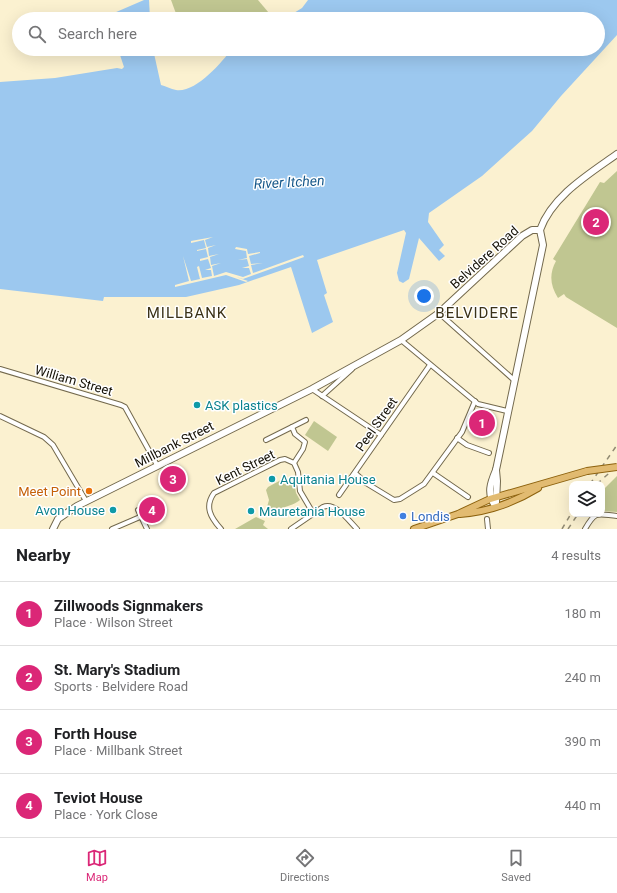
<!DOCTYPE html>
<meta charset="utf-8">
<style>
:root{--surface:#fff;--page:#f6f6f6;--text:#202124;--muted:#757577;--line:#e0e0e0;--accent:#db2777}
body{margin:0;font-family:Roboto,sans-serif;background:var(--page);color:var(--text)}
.controls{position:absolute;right:12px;bottom:12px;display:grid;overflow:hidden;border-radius:8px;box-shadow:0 4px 16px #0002}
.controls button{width:36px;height:36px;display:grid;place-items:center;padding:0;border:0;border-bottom:1px solid var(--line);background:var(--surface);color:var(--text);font:20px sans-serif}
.you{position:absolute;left:424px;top:296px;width:14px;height:14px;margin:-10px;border:3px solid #fff;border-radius:50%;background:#1a73e8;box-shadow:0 0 0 6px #1a73e833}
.badge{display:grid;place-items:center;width:26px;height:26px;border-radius:50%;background:var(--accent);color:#fff;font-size:13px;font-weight:700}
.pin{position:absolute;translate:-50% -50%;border:2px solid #fff;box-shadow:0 1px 4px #0006}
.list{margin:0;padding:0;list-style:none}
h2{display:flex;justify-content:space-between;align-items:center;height:52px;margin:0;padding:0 16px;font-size:17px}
h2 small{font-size:13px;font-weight:400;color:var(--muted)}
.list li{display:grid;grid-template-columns:26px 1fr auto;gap:12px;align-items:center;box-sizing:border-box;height:64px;padding:0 16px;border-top:1px solid var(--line)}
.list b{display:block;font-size:15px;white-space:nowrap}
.list p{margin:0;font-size:13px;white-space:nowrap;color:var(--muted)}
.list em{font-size:13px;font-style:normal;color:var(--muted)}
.icon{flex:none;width:22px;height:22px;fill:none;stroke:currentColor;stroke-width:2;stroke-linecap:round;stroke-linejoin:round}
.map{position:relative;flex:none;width:617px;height:529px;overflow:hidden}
.search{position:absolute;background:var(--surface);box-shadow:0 4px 16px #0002;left:12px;right:12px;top:12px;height:44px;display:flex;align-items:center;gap:10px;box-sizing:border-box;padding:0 14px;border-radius:22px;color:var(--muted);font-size:15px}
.sheet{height:308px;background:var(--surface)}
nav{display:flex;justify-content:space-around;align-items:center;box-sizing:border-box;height:56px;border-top:1px solid var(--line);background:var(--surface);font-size:11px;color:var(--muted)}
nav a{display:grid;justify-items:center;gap:2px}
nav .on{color:var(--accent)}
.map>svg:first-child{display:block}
.green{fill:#c0c691}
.water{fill:#9cc8ef}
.pier{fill:#fbf1d0}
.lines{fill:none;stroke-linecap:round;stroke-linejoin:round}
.street-casing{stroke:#73694d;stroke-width:6}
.secondary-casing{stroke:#73694d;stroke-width:8}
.primary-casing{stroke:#8d620e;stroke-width:8}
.street{stroke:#fff;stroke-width:4}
.secondary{stroke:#fff;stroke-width:6}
.primary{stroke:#e2bb71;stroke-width:6}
.rail{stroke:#918a73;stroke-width:1.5;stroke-dasharray:5 5;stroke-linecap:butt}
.primary-bridge-casing{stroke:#8d620e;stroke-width:8;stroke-linecap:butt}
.primary-bridge{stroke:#e2bb71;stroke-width:6}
.culture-dot{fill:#0f9aa8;stroke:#fff;stroke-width:1.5}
.food-dot{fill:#e8710a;stroke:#fff;stroke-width:1.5}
.shop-dot{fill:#3f7fe0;stroke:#fff;stroke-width:1.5}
.labels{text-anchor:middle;stroke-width:3;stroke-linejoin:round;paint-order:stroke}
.street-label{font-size:13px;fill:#151106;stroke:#fff}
.culture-label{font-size:13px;fill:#0d838f;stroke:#fff;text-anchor:start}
.food-label{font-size:13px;fill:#c56008;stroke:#fff;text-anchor:end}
.shop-label{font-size:13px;fill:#366cbe;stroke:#fff;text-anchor:start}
.water-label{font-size:14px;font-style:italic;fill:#16588a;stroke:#fff}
.quarter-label{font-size:15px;letter-spacing:1px;fill:#3a3117;stroke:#fff}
</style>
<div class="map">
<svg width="617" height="529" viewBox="0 0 617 529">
<rect width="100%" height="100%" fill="#fbf1d0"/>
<g class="green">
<polygon points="171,0 258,0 274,19 178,19"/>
<path d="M 617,171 L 617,328 L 566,297 L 564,294 L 558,298 C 550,285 549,274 556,261 L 553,259 L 600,182 L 604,183 Z"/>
<polygon points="314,421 337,437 328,451 305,435"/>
<polygon points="617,476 617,512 602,511 602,491"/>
<path d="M 281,480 L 284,484 L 294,481 L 296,493 L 300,500 C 293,506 283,506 275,512 L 267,507 L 269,500 L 266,490 L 268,487 Z"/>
<polygon points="256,517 265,521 263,525 268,529 235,529"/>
</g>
<g class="water">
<polygon points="144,0 149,0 150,19 100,19"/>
<path d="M 308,0 L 617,0 L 617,35 L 561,96 L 532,131 L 482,176 L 429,213 L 428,222 L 444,245 L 439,250 L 445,256 L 439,261 L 419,238 L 409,279 L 403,283 L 399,281 L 397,273 L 406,233 L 404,230 L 317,260 L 327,293 L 324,295 L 333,322 L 312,333 L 291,267 L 239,285 L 186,297 L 104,297 L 103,301 L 0,289 L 0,82 L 55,78 L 117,68 L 122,69 L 124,67 L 119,52 L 108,49 L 153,49 L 161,85 C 165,86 171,89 176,90 C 196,93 221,63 232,49 L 598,49 L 598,19 L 284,19 L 302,8 Z"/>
</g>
<polygon class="pier" points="213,237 205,240 207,247 216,245 208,248 209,256 219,254 210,257 211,265 221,263 212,266 214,276 226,272 243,277 251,274 249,268 242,268 249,266 247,259 238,260 247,258 246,251 235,249 236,247 247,249 248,254 260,252 260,253 249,256 251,264 263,263 251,265 253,273 303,255 304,257 243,279 236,277 248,281 246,282 226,275 175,287 175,285 189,281 183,256 191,281 200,279 197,267 199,266 202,278 212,276 211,270 205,270 211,268 208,259 200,261 200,259 208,257 206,249 197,251 197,250 206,248 204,240 191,243 191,241"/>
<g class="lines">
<defs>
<g id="street">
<polyline points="439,313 514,380"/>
<polyline points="401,340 478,404 507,411"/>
<polyline points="0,369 121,405 125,407 157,465"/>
<polyline points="312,389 381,435"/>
<polyline points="322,396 352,369"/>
<polyline points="0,416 44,437 53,445 86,501"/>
<polyline points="292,427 295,434 305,442 303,449 294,463"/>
<polyline points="457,438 467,445 489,453"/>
<polyline points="266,440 306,420"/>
<polyline points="355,473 366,483 394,500 400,499 424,484 462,432 475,401"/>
<polyline points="433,473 468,497"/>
<polyline points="339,495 430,365"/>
<polyline points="138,510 147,529"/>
<polyline points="487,519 488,529"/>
<polyline points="112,529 140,517"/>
<path d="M 221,529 C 211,518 204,507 214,493 L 280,460 L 285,459 L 294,463 L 298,472 L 300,491 L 313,513"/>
<path d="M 291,529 L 323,507 C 335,501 349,521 357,529"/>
<path d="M 585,529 C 596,510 597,514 617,516"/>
</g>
<g id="secondary">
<path d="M 540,230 C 552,196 589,174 617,154"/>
<polyline points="496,470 497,481 496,502"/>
<path d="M 495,506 C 487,493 490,484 496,470 L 543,245 L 540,230"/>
<polyline points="53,529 58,519 77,506 312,389 401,340 439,313 522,236 532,230 540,230"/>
</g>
<g id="primary">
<path d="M 460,514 C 487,512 515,502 538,488"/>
<polyline points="414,529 458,514 490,499 587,471"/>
</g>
</defs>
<use href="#street" class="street-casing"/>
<use href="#secondary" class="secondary-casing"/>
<use href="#primary" class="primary-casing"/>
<use href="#street" class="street"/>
<use href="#secondary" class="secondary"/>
<use href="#primary" class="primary"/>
<g class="rail">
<polyline points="590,484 617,445"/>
<polyline points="597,484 617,466"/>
<polyline points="562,529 572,512"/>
<polyline points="568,529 578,514"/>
</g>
<defs>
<polyline id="primary-bridge" points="587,471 617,467"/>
</defs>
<use href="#primary-bridge" class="primary-bridge-casing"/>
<use href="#primary-bridge" class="primary-bridge"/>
</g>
<g class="culture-dot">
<circle cx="197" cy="405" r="4"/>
<circle cx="272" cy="479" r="4"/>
<circle cx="113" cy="510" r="4"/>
<circle cx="251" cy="511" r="4"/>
</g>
<circle class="food-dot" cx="89" cy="491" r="4"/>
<circle class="shop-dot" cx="403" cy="516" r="4"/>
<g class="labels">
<g class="street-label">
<text transform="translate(484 257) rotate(-42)" y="5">Belvidere Road</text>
<text transform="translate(74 380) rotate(16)" y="5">William Street</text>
<text transform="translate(376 424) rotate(-55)" y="5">Peel Street</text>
<text transform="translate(174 444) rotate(-27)" y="5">Millbank Street</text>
<text transform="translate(245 467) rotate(-26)" y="5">Kent Street</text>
</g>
<g class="culture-label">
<text x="205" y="410">ASK plastics</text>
<text x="280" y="484">Aquitania House</text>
<text x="105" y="515" text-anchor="end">Avon House</text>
<text x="259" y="516">Mauretania House</text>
</g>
<g class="food-label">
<text x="81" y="496">Meet Point</text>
</g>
<g class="shop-label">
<text x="411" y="521">Londis</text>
</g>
<g class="water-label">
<text transform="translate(289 182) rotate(-3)" y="5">River Itchen</text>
</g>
<g class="quarter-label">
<text x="187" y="318">MILLBANK</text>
<text x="477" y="318">BELVIDERE</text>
</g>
</g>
</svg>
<div class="controls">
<button><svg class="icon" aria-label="layers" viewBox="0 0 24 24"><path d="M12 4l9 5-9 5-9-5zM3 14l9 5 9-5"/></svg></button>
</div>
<div class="you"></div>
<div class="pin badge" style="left:482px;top:423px">1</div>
<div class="pin badge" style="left:596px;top:222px">2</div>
<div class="pin badge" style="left:173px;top:479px">3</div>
<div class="pin badge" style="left:152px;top:510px">4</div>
<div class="search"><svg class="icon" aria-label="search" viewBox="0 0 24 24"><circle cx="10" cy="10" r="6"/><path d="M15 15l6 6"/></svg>Search here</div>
</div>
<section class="sheet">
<h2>Nearby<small>4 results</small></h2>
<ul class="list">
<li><span class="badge">1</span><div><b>Zillwoods Signmakers</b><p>Place · Wilson Street</p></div><em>180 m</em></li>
<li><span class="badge">2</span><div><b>St. Mary's Stadium</b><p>Sports · Belvidere Road</p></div><em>240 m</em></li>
<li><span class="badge">3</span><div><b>Forth House</b><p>Place · Millbank Street</p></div><em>390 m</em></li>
<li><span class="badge">4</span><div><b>Teviot House</b><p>Place · York Close</p></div><em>440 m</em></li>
</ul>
</section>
<nav>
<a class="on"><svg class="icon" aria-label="map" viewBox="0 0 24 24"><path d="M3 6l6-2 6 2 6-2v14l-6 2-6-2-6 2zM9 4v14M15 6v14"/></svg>Map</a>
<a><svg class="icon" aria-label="directions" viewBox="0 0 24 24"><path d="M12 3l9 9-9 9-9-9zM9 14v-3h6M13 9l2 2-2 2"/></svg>Directions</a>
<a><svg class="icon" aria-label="saved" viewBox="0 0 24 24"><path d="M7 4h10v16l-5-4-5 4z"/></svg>Saved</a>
</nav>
